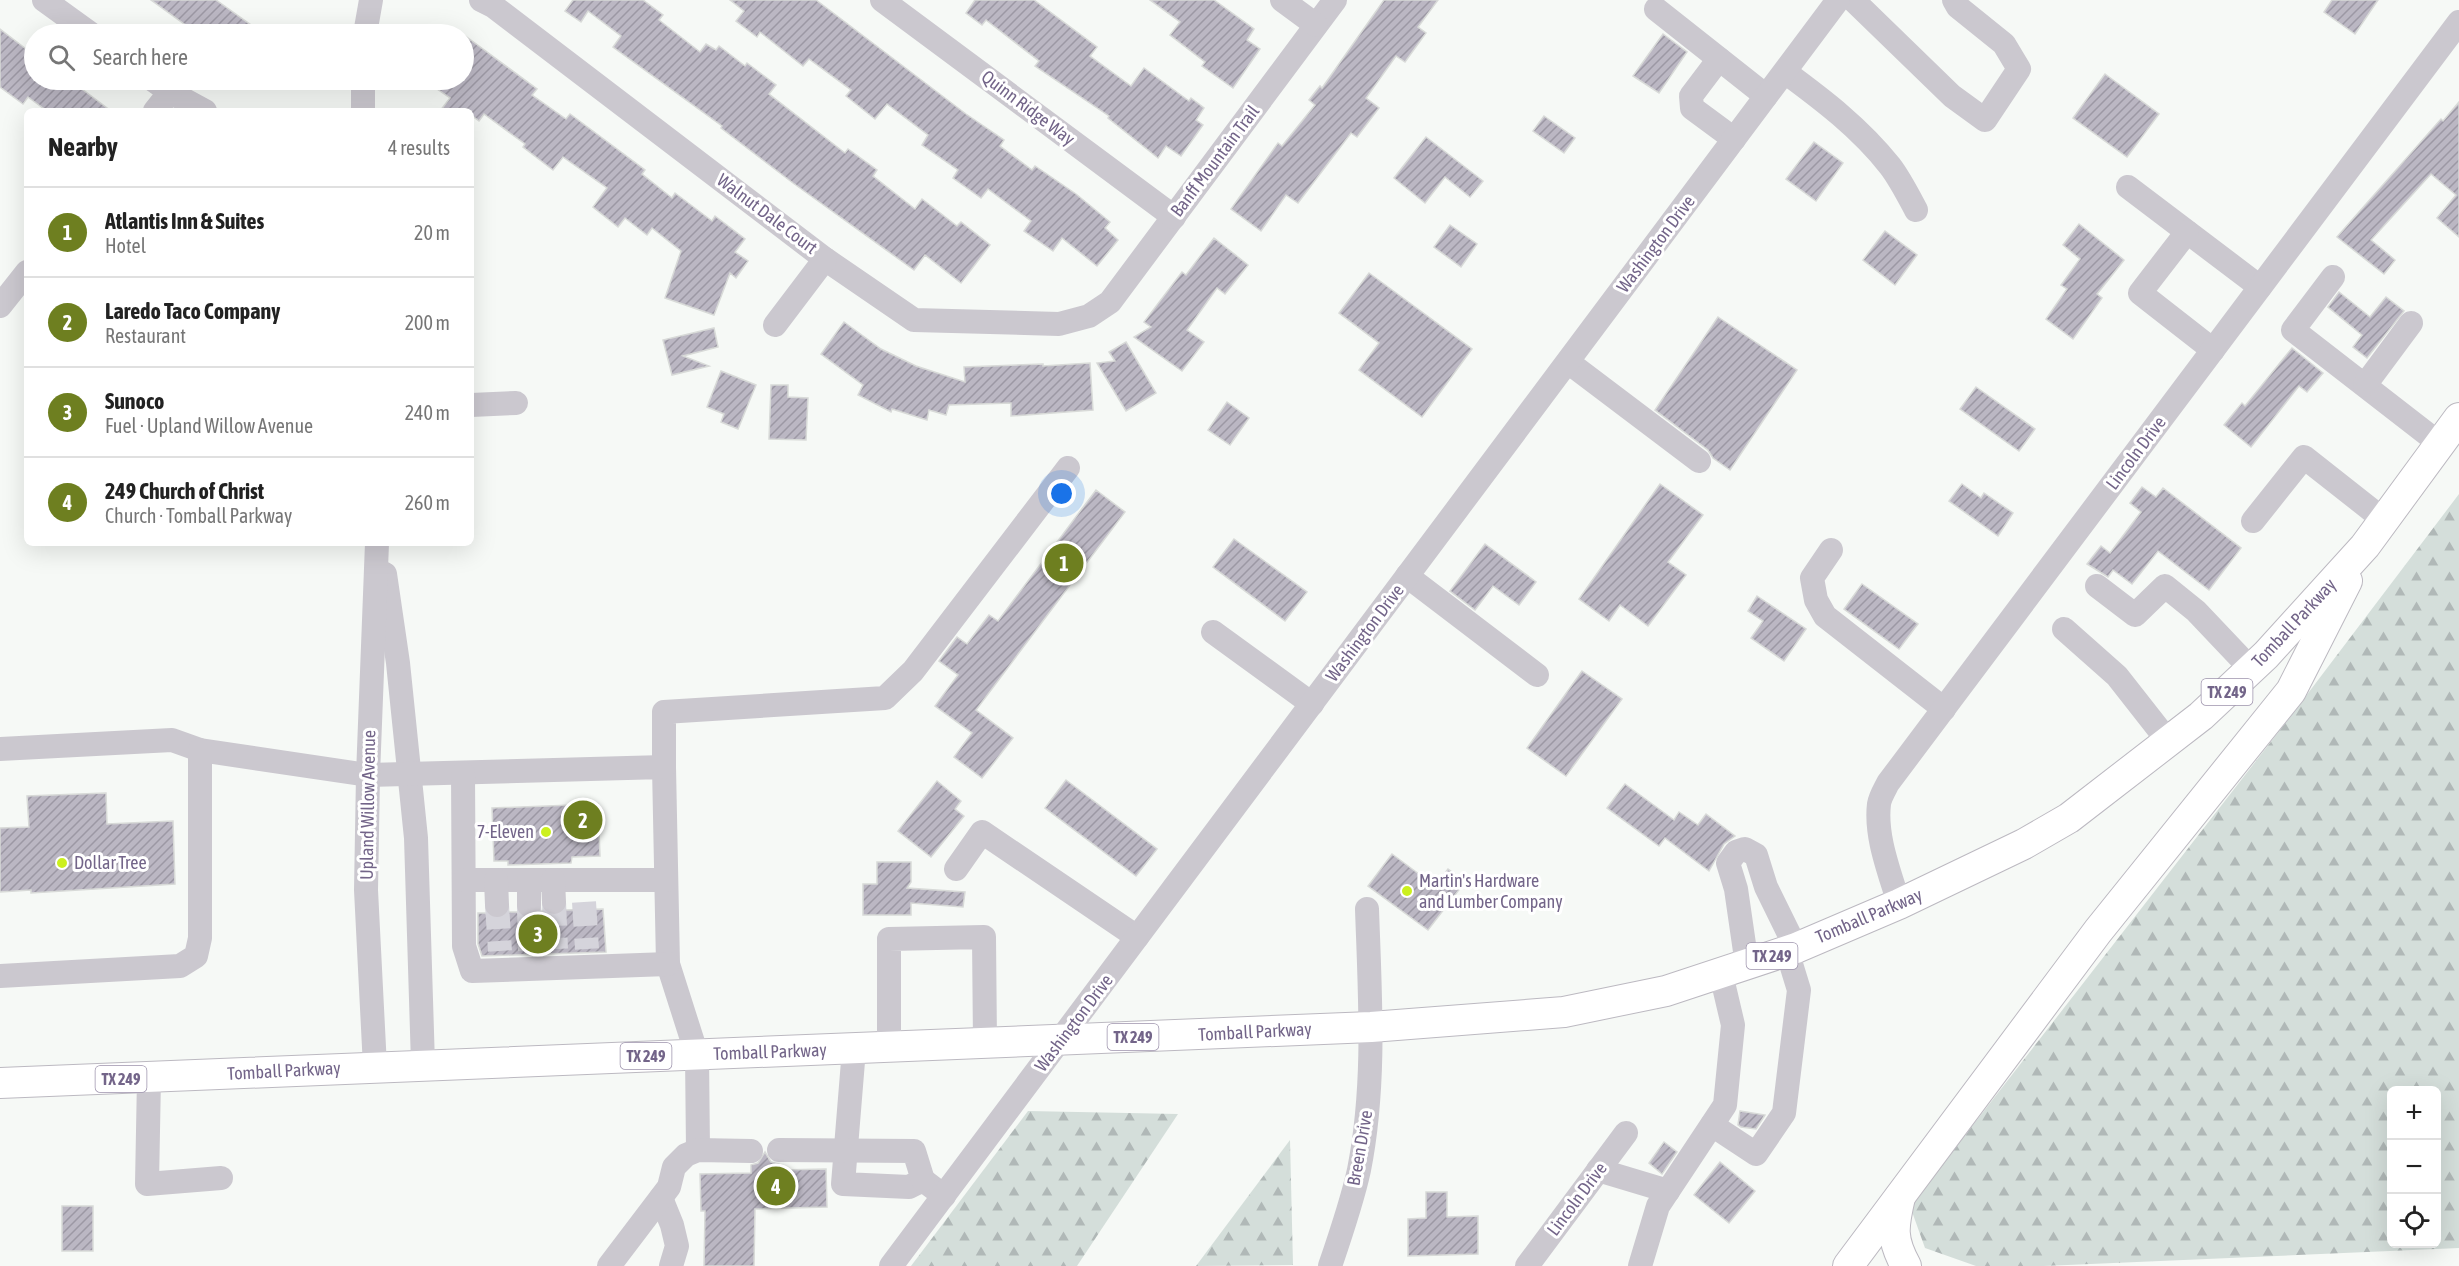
<!DOCTYPE html>
<meta charset="utf-8">
<style>
:root{--surface:#fff;--page:#f2f2f2;--text:#222;--muted:#767676;--line:#e0e0e0;--accent:#6e7f20}
body{margin:0;font-family:"Asap Condensed",sans-serif;background:var(--page);color:var(--text)}
.controls{position:absolute;right:18px;bottom:18px;display:grid;overflow:hidden;border-radius:9px;box-shadow:0 6px 24px #0002}
.controls button{width:54px;height:54px;display:grid;place-items:center;padding:0;border:0;border-bottom:2px solid var(--line);background:var(--surface);color:var(--text);font:30px sans-serif}
.you{position:absolute;left:1062px;top:494px;width:21px;height:21px;margin:-15px;border:4px solid #fff;border-radius:50%;background:#1a73e8;box-shadow:0 0 0 9px #1a73e833}
.badge{display:grid;place-items:center;width:39px;height:39px;border-radius:50%;background:var(--accent);color:#fff;font-size:20px;font-weight:700}
.pin{position:absolute;translate:-50% -50%;border:3px solid #fff;box-shadow:0 2px 6px #0006}
.list{margin:0;padding:0;list-style:none}
h2{display:flex;justify-content:space-between;align-items:center;height:78px;margin:0;padding:0 24px;font-size:26px}
h2 small{font-size:20px;font-weight:400;color:var(--muted)}
.list li{display:grid;grid-template-columns:39px 1fr auto;gap:18px;align-items:center;box-sizing:border-box;height:90px;padding:0 24px;border-top:2px solid var(--line)}
.list b{display:block;font-size:22px;white-space:nowrap}
.list p{margin:0;font-size:20px;white-space:nowrap;color:var(--muted)}
.list em{font-size:20px;font-style:normal;color:var(--muted)}
.icon{flex:none;width:33px;height:33px;fill:none;stroke:currentColor;stroke-width:2;stroke-linecap:round;stroke-linejoin:round}
.map{position:relative;flex:none;width:2459px;height:1266px;overflow:hidden}
.search{position:absolute;background:var(--surface);box-shadow:0 6px 24px #0002;left:24px;top:24px;width:450px;height:66px;display:flex;align-items:center;gap:15px;box-sizing:border-box;padding:0 21px;border-radius:33px;color:var(--muted);font-size:22px}
.panel{position:absolute;background:var(--surface);box-shadow:0 6px 24px #0002;left:24px;top:108px;width:450px;height:438px;border-radius:9px}
.map>svg:first-child{display:block}
.forest{fill:url(#forest-firs);fill-rule:evenodd}
.building{fill:url(#building-hatch);stroke:#d8dad8;stroke-width:1.5}
.lines{fill:none;stroke-linecap:round;stroke-linejoin:round}
.minor-tunnel{stroke:#d5d4db;stroke-width:24;stroke-dasharray:24 12;stroke-linecap:butt}
.major-casing{stroke:#bcb9c1;stroke-width:32}
.minor{stroke:#cbc8cf;stroke-width:24}
.major{stroke:#fff;stroke-width:30}
.poi-dot{fill:#ccf01e;stroke:#fff;stroke-width:2}
.labels{text-anchor:middle;stroke-width:6;stroke-linejoin:round;paint-order:stroke}
.shield{fill:#fff;stroke:#9d93ac;stroke-width:1.5}
.shield-label{font-size:16px;font-weight:bold;fill:#736589}
.street-label{font-size:18px;fill:#736589;stroke:#fff}
.poi-label{font-size:18px;fill:#736589;stroke:#fff;text-anchor:start}
</style>
<div class="map">
<svg width="2459" height="1266" viewBox="0 0 2459 1266">
<defs>
<pattern id="forest-firs" width="22" height="20" patternUnits="userSpaceOnUse" patternTransform="scale(1.5)"><rect width="22" height="20" fill="#d4deda"/><path d="M5 1l3.5 6h-7zM16 11l3.5 6h-7z" fill="#b0b8b7"/></pattern>
<pattern id="building-hatch" width="6" height="6" patternUnits="userSpaceOnUse" patternTransform="scale(1.5)"><rect width="6" height="6" fill="#bbb7c3"/><path d="M-1 1l2-2M0 6l6-6M5 7l2-2" fill="none" stroke="#9c98a4"/></pattern>
</defs>
<rect width="100%" height="100%" fill="#f6f9f6"/>
<g class="forest">
<path d="M 2459,494 L 2459,1248 L 2044,1266 L 1976,1266 L 1925,1248 L 1910,1206 L 2287,721 ZM 2392,1090 L 2436,1090 L 2436,1244 L 2392,1244 Z"/>
<polygon points="1028,1111 1178,1114 1077,1266 911,1266"/>
<polygon points="1290,1140 1293,1265 1196,1266"/>
</g>
<g class="building">
<polygon points="151,0 216,0 251,25 244,34 198,34"/>
<polygon points="573,0 643,0 663,15 659,20 700,52 706,44 716,50 719,46 745,66 747,63 776,85 769,94 845,153 848,149 877,170 873,176 915,209 922,199 957,226 961,222 990,245 961,283 925,255 914,270 793,183 721,128 722,126 613,47 621,36 588,11 581,22 565,11"/>
<polygon points="730,0 816,0 966,114 1004,140 1000,146 1032,170 1035,166 1076,194 1110,222 1105,228 1118,240 1097,266 1062,238 1053,251 1024,231 1031,221 988,189 981,198 953,178 958,170 922,145 928,135 887,104 875,119 846,96 851,90 809,59 803,66 760,32 757,37 736,21 744,11"/>
<polygon points="975,0 1034,0 1097,47 1090,56 1131,86 1144,68 1189,101 1191,98 1204,108 1196,120 1203,125 1181,156 1166,146 1158,158 1108,118 1109,116 1035,66 1039,61 986,20 982,25 966,13"/>
<polygon points="1150,0 1214,0 1254,29 1247,40 1260,49 1233,88 1202,66 1205,62 1170,35 1180,22"/>
<polygon points="1384,0 1438,0 1418,27 1426,33 1405,62 1396,56 1366,98 1379,108 1357,137 1351,133 1298,203 1286,195 1261,231 1231,209 1278,143 1282,146 1315,105 1309,100 1320,86 1322,88"/>
<polygon points="2332,0 2378,0 2355,34 2324,12"/>
<polygon points="0,29 34,55 34,80 70,80 111,111 47,111 28,97 23,104 0,87"/>
<polygon points="1663,34 1687,52 1659,93 1633,76"/>
<polygon points="464,35 537,89 532,95 566,119 570,114 645,170 642,174 672,198 675,193 712,221 715,216 745,239 735,252 748,261 736,278 730,273 714,315 665,298 681,251 652,228 647,235 625,218 618,227 593,207 607,188 563,157 553,170 523,147 525,144 484,114 479,121 471,115 471,111 440,111 450,98 424,80 464,80"/>
<polygon points="2105,74 2159,114 2127,157 2073,118"/>
<polygon points="2459,102 2459,237 2437,218 2456,195 2431,174 2371,240 2395,260 2384,274 2337,237 2441,119 2443,121"/>
<polygon points="1544,116 1575,138 1564,153 1533,131"/>
<polygon points="1426,137 1483,181 1470,197 1445,177 1425,203 1394,178"/>
<polygon points="1814,142 1843,163 1816,201 1786,179"/>
<polygon points="2079,224 2124,260 2097,294 2102,298 2073,339 2046,319 2067,289 2061,285 2080,259 2063,245"/>
<polygon points="1450,225 1477,244 1461,267 1434,247"/>
<polygon points="1885,231 1917,255 1895,285 1863,260"/>
<polygon points="1214,238 1248,265 1225,294 1217,288 1187,330 1204,342 1182,371 1134,337 1151,327 1144,322 1182,272 1186,275"/>
<polygon points="1369,273 1472,349 1422,417 1359,370 1379,343 1339,313"/>
<polygon points="2339,292 2370,317 2386,297 2404,311 2367,358 2353,347 2362,335 2328,307"/>
<polygon points="1718,317 1797,370 1730,470 1713,458 1708,450 1655,410"/>
<polygon points="844,322 881,349 916,366 965,382 964,367 1043,364 1043,366 1090,363 1093,410 1011,416 1011,403 949,405 946,415 929,410 927,420 892,409 891,412 858,395 863,385 821,354"/>
<polygon points="714,328 718,347 683,356 709,366 672,375 663,340"/>
<polygon points="1126,342 1156,393 1126,411 1097,363 1115,361 1109,352"/>
<polygon points="2292,348 2323,373 2307,392 2299,386 2251,447 2224,425 2242,403 2245,406"/>
<polygon points="721,371 756,385 738,429 721,422 724,414 707,407"/>
<polygon points="771,385 788,385 788,397 808,398 806,440 769,439"/>
<polygon points="1976,387 2035,429 2019,451 1960,409"/>
<polygon points="1227,402 1249,418 1230,445 1208,430"/>
<polygon points="1660,484 1703,515 1668,562 1686,575 1648,626 1620,605 1609,621 1579,599"/>
<polygon points="1962,484 1981,498 1984,493 2013,513 1998,536 1949,501"/>
<polygon points="2142,487 2156,497 2163,488 2241,548 2209,590 2158,551 2132,584 2113,570 2108,577 2087,564 2101,546 2110,553 2141,512 2130,503"/>
<polygon points="1096,490 1125,512 976,710 1013,738 982,778 954,757 972,733 935,706 958,675 939,661 957,637 967,644 989,615 998,621"/>
<polygon points="1234,539 1307,592 1285,621 1213,567"/>
<polygon points="1485,544 1536,582 1519,605 1493,586 1475,610 1450,591"/>
<polygon points="1862,584 1918,624 1899,649 1844,609"/>
<polygon points="1757,596 1806,629 1784,661 1751,638 1763,621 1748,611"/>
<polygon points="1582,671 1622,699 1566,776 1527,748"/>
<polygon points="1066,780 1157,849 1136,876 1045,808"/>
<polygon points="937,781 961,801 955,809 964,816 931,857 898,831"/>
<polygon points="1625,784 1674,820 1679,812 1698,825 1706,814 1735,836 1724,844 1709,871 1665,838 1659,846 1607,808"/>
<polygon points="106,793 107,824 173,821 175,884 31,893 31,890 0,892 0,828 29,827 27,796"/>
<polygon points="598,804 600,856 572,857 571,863 508,865 508,861 494,861 492,808"/>
<polygon points="1392,854 1435,886 1448,869 1465,882 1428,930 1368,886"/>
<polygon points="877,862 911,862 911,882 907,888 965,892 963,907 911,903 911,915 863,915 863,884 877,884"/>
<polygon points="603,909 606,952 482,956 478,944 478,913 485,913 490,917 497,919 504,917 509,912 517,912 522,918 530,919 537,917 542,911 554,916 565,910"/>
<polygon points="1740,1111 1765,1115 1756,1129 1741,1127 1738,1125"/>
<polygon points="1664,1142 1677,1152 1662,1174 1649,1163"/>
<polygon points="765,1152 771,1162 779,1164 779,1170 826,1169 827,1207 755,1209 754,1266 704,1266 705,1211 701,1211 700,1174 751,1173 751,1165 758,1163"/>
<polygon points="1720,1162 1755,1191 1729,1223 1694,1195"/>
<polygon points="1426,1192 1447,1192 1447,1217 1478,1216 1478,1254 1408,1256 1408,1219 1426,1218"/>
<rect x="62" y="1206" width="31" height="45"/>
</g>
<g class="lines">
<g class="minor-tunnel">
<polyline points="554,902 556,949"/>
<polyline points="584,902 587,949"/>
<polyline points="497,905 500,951"/>
<polyline points="529,905 530,951"/>
</g>
<defs>
<g id="major">
<polyline points="0,1083 1371,1027 1564,1012 1666,991 1796,948 1899,904 2024,844 2069,818 2201,716 2266,655 2365,546 2459,418"/>
<path d="M 1900,1197 C 1893,1227 1891,1239 1906,1266"/>
<polyline points="1848,1266 2098,931 2291,691 2347,581"/>
</g>
</defs>
<use href="#major" class="major-casing"/>
<g class="minor">
<polyline points="44,0 91,34"/>
<polyline points="481,0 493,6 825,259 914,320 1059,324 1089,316 1110,302 1335,0"/>
<polyline points="882,0 1174,217"/>
<polyline points="1282,0 1316,25"/>
<polyline points="1853,0 1952,96 1985,120 2019,69 2004,44 1958,7 1954,0"/>
<polyline points="1656,9 1766,96"/>
<polyline points="365,34 371,0"/>
<polyline points="1719,59 1691,96 1692,108 1734,139"/>
<path d="M 1785,72 C 1823,100 1860,128 1890,166 C 1900,179 1908,195 1916,210"/>
<polyline points="153,80 170,92 205,111"/>
<polyline points="363,80 363,111"/>
<polyline points="155,111 170,92"/>
<polyline points="2128,187 2260,287"/>
<polyline points="2187,232 2140,293 2213,350"/>
<polyline points="2333,277 2293,330 2440,444"/>
<polyline points="0,306 27,272"/>
<polyline points="775,325 825,259"/>
<polyline points="1568,362 1699,461"/>
<polyline points="2365,385 2411,323"/>
<polyline points="471,405 516,403"/>
<polyline points="2253,521 2304,457 2384,520"/>
<polyline points="1831,550 1812,578 1816,600 1825,616 1944,709"/>
<polyline points="385,574 398,663 416,838 423,1064"/>
<polyline points="1407,576 1537,675"/>
<polyline points="2097,586 2135,615 2165,586 2196,611 2251,669"/>
<polyline points="2064,629 2117,676 2168,741"/>
<polyline points="1213,632 1312,704"/>
<polyline points="0,749 172,740 200,750 368,775 664,767 668,964 697,1055 698,1150"/>
<polyline points="664,767 664,712 885,698 913,671 1068,468"/>
<polyline points="463,774 464,946 472,971 668,964"/>
<polyline points="956,869 982,832 1137,937"/>
<polyline points="464,880 666,880"/>
<polyline points="496,880 497,905"/>
<polyline points="529,880 529,905"/>
<polyline points="553,880 554,902"/>
<path d="M 1899,904 C 1890,873 1875,837 1879,804 C 1880,797 1885,789 1888,783 L 2459,22"/>
<polyline points="1747,965 1736,889 1728,863 1736,852 1745,849 1756,855 1766,887 1796,948"/>
<polyline points="0,976 180,966 196,956 200,938 200,750"/>
<polyline points="889,1047 889,939 984,937 985,1043"/>
<polyline points="854,1049 843,1184 909,1187 923,1180 944,1196"/>
<polyline points="375,1067 366,890 368,775 377,543"/>
<polyline points="149,1078 147,1184 221,1178"/>
<polyline points="1712,1125 1756,1154 1784,1113 1799,990 1787,951"/>
<polyline points="779,1150 914,1151 923,1180"/>
<polyline points="1598,1170 1668,1191"/>
<polyline points="661,1198 672,1225 677,1246 671,1266"/>
<polyline points="609,1266 669,1187 674,1167 686,1155 698,1150 751,1151"/>
<polyline points="891,1266 1838,0"/>
<path d="M 1330,1266 C 1341,1234 1352,1202 1359,1170 C 1376,1084 1370,996 1367,909"/>
<polyline points="1527,1266 1626,1133"/>
<polyline points="1640,1266 1658,1206 1725,1105 1733,1025 1721,974"/>
</g>
<use href="#major" class="major"/>
</g>
<g class="poi-dot">
<circle cx="546" cy="832" r="6"/>
<circle cx="62" cy="863" r="6"/>
<circle cx="1407" cy="891" r="6"/>
</g>
<g class="labels">
<g class="shield">
<rect x="2201.5" y="679" width="51" height="26" rx="4.5"/>
<rect x="1746.5" y="943" width="51" height="26" rx="4.5"/>
<rect x="1107.5" y="1024" width="51" height="26" rx="4.5"/>
<rect x="620.5" y="1043" width="51" height="26" rx="4.5"/>
<rect x="95.5" y="1066" width="51" height="26" rx="4.5"/>
</g>
<g class="shield-label">
<text x="2227" y="698">TX 249</text>
<text x="1772" y="962">TX 249</text>
<text x="1133" y="1043">TX 249</text>
<text x="646" y="1062">TX 249</text>
<text x="121" y="1085">TX 249</text>
</g>
<g class="street-label">
<text transform="translate(1028 108) rotate(37)" y="6">Quinn Ridge Way</text>
<text transform="translate(1215 161) rotate(-53)" y="6">Banff Mountain Trail</text>
<text transform="translate(767 214) rotate(37)" y="6">Walnut Dale Court</text>
<text transform="translate(1656 244) rotate(-53)" y="6">Washington Drive</text>
<text transform="translate(2136 453) rotate(-53)" y="6">Lincoln Drive</text>
<text transform="translate(2294 623) rotate(-47)" y="6">Tomball Parkway</text>
<text transform="translate(1365 633) rotate(-53)" y="6">Washington Drive</text>
<text transform="translate(368 805) rotate(-89)" y="6">Upland Willow Avenue</text>
<text transform="translate(1869 916) rotate(-23)" y="6">Tomball Parkway</text>
<text transform="translate(1074 1023) rotate(-53)" y="6">Washington Drive</text>
<text transform="translate(1255 1032) rotate(-3)" y="6">Tomball Parkway</text>
<text transform="translate(770 1052) rotate(-2)" y="6">Tomball Parkway</text>
<text transform="translate(284 1071) rotate(-3)" y="6">Tomball Parkway</text>
<text transform="translate(1360 1148) rotate(-80)" y="6">Breen Drive</text>
<text transform="translate(1577 1199) rotate(-53)" y="6">Lincoln Drive</text>
</g>
<g class="poi-label">
<text x="534" y="838" text-anchor="end">7-Eleven</text>
<text x="74" y="869">Dollar Tree</text>
<text x="1419" y="887">Martin's Hardware<tspan x="1419" dy="21">and Lumber Company</tspan></text>
</g>
</g>
</svg>
<div class="controls">
<button>+</button>
<button>−</button>
<button><svg class="icon" aria-label="locate" viewBox="0 0 24 24"><circle cx="12" cy="12" r="6"/><path d="M12 2v4M12 18v4M2 12h4M18 12h4"/></svg></button>
</div>
<div class="you"></div>
<div class="pin badge" style="left:1064px;top:563px">1</div>
<div class="pin badge" style="left:583px;top:820px">2</div>
<div class="pin badge" style="left:538px;top:934px">3</div>
<div class="pin badge" style="left:776px;top:1186px">4</div>
<div class="search"><svg class="icon" aria-label="search" viewBox="0 0 24 24"><circle cx="10" cy="10" r="6"/><path d="M15 15l6 6"/></svg>Search here</div>
<section class="panel">
<h2>Nearby<small>4 results</small></h2>
<ul class="list">
<li><span class="badge">1</span><div><b>Atlantis Inn &amp; Suites</b><p>Hotel</p></div><em>20 m</em></li>
<li><span class="badge">2</span><div><b>Laredo Taco Company</b><p>Restaurant</p></div><em>200 m</em></li>
<li><span class="badge">3</span><div><b>Sunoco</b><p>Fuel · Upland Willow Avenue</p></div><em>240 m</em></li>
<li><span class="badge">4</span><div><b>249 Church of Christ</b><p>Church · Tomball Parkway</p></div><em>260 m</em></li>
</ul>
</section>
</div>
